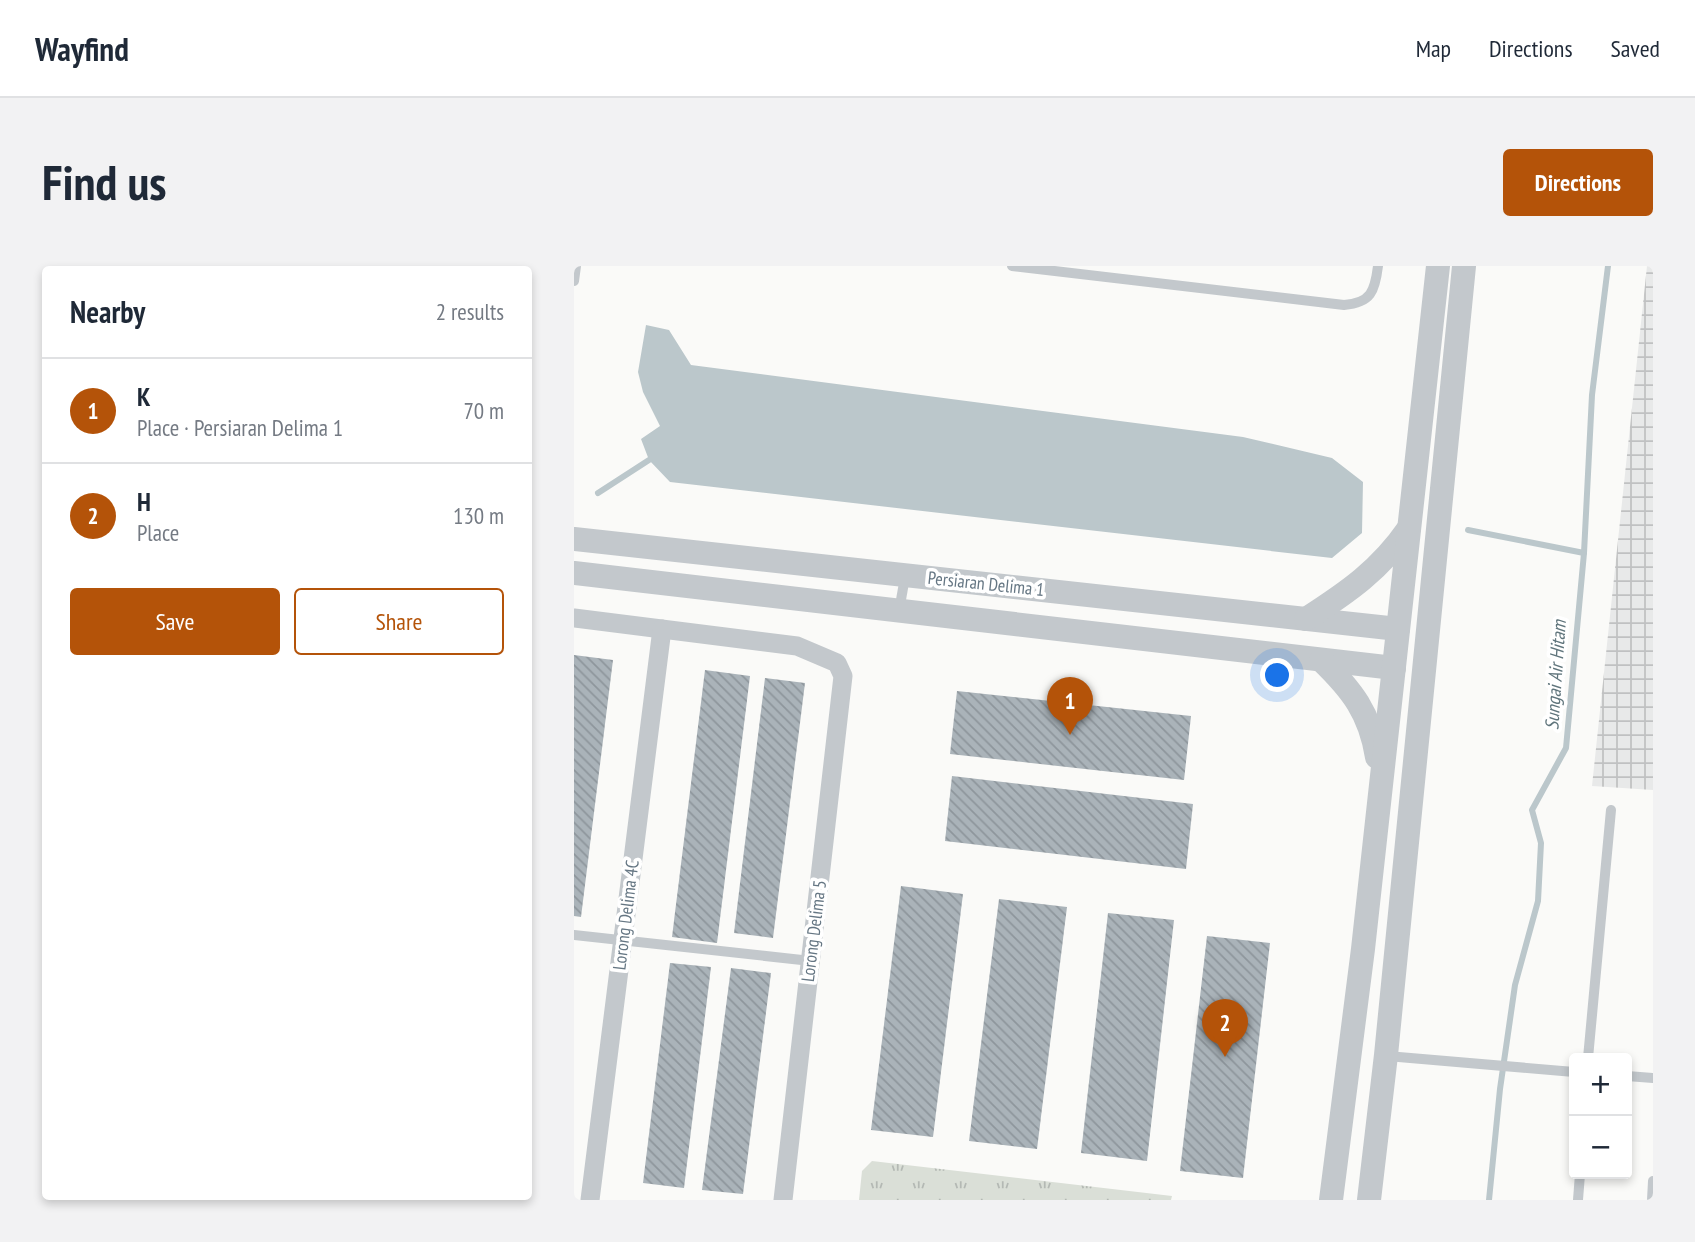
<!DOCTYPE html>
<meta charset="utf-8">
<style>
:root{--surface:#fff;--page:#f2f2f3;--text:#1f2937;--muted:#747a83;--line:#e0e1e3;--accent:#b45309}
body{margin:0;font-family:"PT Sans Narrow",sans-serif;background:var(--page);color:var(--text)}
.controls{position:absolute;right:21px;bottom:21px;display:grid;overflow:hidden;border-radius:7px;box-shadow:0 4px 10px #0003}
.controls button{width:63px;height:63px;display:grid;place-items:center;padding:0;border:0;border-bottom:2px solid var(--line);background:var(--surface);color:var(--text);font:35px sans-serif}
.you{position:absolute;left:704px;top:410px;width:24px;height:24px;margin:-18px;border:5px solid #fff;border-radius:50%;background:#1a73e8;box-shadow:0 0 0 10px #1a73e833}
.badge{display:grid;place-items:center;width:46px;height:46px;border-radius:50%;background:var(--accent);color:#fff;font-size:23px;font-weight:700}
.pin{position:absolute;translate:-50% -58px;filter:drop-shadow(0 2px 4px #0008)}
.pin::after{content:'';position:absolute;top:37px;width:24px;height:21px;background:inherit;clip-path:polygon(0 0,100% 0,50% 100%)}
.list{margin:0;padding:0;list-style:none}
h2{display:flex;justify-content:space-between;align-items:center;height:91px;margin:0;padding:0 28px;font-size:30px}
h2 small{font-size:23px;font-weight:400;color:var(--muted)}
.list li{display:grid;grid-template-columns:46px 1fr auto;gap:21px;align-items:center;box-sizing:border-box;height:105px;padding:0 28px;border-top:2px solid var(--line)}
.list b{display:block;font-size:26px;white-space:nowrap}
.list p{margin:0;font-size:23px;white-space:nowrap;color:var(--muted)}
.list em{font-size:23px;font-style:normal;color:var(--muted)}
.actions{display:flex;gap:14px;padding:21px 28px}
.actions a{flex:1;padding:16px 0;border:2px solid var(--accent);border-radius:7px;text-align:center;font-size:24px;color:var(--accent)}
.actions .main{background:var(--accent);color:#fff}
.map{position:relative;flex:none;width:1079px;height:934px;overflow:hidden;border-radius:7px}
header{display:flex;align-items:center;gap:42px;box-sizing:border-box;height:98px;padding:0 35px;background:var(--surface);border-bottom:2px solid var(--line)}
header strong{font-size:33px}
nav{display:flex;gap:38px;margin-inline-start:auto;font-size:24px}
.intro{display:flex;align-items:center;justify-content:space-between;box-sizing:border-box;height:168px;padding:0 42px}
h1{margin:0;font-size:49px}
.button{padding:18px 32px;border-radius:7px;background:var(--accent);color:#fff;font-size:24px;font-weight:700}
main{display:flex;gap:42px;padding:0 42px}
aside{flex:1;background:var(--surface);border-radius:7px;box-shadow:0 4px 10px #0003}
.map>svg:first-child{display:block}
.industrial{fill:url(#industrial-grid)}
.park{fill:url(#park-tufts)}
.water{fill:#bbc7cb}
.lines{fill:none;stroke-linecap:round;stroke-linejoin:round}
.stream{stroke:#bbc7cb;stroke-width:6}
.building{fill:url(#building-back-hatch)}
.service{stroke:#c3c8cc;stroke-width:10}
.minor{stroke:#c3c8cc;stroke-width:19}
.tertiary{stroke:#c3c8cc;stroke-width:24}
.labels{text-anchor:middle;stroke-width:7;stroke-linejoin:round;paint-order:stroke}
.street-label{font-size:18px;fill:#657683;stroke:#fff}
.water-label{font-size:19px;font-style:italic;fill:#60757c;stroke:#fff}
</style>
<header>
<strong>Wayfind</strong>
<nav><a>Map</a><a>Directions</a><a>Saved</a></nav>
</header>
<div class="intro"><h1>Find us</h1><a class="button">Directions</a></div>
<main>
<aside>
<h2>Nearby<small>2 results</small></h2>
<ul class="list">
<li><span class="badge">1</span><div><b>K</b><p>Place · Persiaran Delima 1</p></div><em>70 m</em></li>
<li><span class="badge">2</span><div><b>H</b><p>Place</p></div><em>130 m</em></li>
</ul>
<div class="actions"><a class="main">Save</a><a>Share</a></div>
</aside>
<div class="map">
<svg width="1079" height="934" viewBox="0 0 1079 934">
<defs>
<pattern id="industrial-grid" width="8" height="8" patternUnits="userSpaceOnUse" patternTransform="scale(1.75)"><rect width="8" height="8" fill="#e8e9e9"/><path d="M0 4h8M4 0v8" fill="none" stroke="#c0c1c2"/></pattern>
<pattern id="park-tufts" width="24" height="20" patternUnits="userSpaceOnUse" patternTransform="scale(1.75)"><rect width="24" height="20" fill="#dadfd7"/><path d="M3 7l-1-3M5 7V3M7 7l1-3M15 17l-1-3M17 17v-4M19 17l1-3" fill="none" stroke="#b4b9b4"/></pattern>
<pattern id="building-back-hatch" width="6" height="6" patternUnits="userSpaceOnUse" patternTransform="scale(1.75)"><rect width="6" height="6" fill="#aab3b9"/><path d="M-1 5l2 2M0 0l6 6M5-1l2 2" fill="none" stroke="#8e969c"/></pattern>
</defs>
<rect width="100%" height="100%" fill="#fafaf8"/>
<polygon class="industrial" points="1073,0 1079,0 1079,524 1018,520"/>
<polygon class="park" points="298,895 598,930 597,934 285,934 288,905"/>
<polygon class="water" points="72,59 95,64 117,99 669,171 758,192 789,216 788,267 758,292 96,216 75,194 67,173 86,160 69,126 64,106"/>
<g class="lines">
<g class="stream">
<polyline points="24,227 75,194"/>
<polyline points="894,264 1010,287"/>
<polyline points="915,934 926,823 941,719 964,635 967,577 958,544 992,482 1010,287 1018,129 1034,0"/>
</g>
</g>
<g class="building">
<polygon points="0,389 39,394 7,651 0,650"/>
<polygon points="131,404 176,410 143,677 98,671"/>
<polygon points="191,412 231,417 199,672 160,667"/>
<polygon points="383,425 617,450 610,514 376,488"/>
<polygon points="378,510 619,538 612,603 371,575"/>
<polygon points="327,620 389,628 359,871 297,864"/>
<polygon points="425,633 493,641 463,883 395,875"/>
<polygon points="534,647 600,654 573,895 507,887"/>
<polygon points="633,670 696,677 669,912 606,905"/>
<polygon points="96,697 137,701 110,922 69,917"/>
<polygon points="157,702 197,707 169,928 128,924"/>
</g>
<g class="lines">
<g class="service">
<path d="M 438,0 L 770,39 C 797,37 801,25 804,0"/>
<polyline points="0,15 2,0"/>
<polyline points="325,345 331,311"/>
<polyline points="0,669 237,695"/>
<polyline points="813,790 1000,806"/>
<polyline points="1014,792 1037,544"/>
<polyline points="1053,810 1079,812"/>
<polyline points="1004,934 1006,908"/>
<polyline points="1078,934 1079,915"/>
</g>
<g class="minor">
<polyline points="0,352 223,380 263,397 269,410 209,934"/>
<polyline points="16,934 88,363"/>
</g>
<g class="tertiary">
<polyline points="0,273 824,363"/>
<polyline points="0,307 820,402"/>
<path d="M 732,353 C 774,326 806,304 835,262"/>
<path d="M 747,394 C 778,424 796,447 803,491"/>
<polyline points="757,934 789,683 864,0"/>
<polyline points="795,934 812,789 890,0"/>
</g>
</g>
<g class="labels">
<g class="street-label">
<text transform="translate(412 318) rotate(6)" y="6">Persiaran Delima 1</text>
<text transform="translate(52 649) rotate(-83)" y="6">Lorong Delima 4C</text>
<text transform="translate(240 665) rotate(-83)" y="6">Lorong Delima 5</text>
</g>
<g class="water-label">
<text transform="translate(981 409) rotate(-86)" y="7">Sungai Air Hitam</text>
</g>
</g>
</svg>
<div class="controls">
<button>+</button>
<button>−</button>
</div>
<div class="you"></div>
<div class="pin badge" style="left:496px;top:469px">1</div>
<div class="pin badge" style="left:651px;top:791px">2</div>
</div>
</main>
